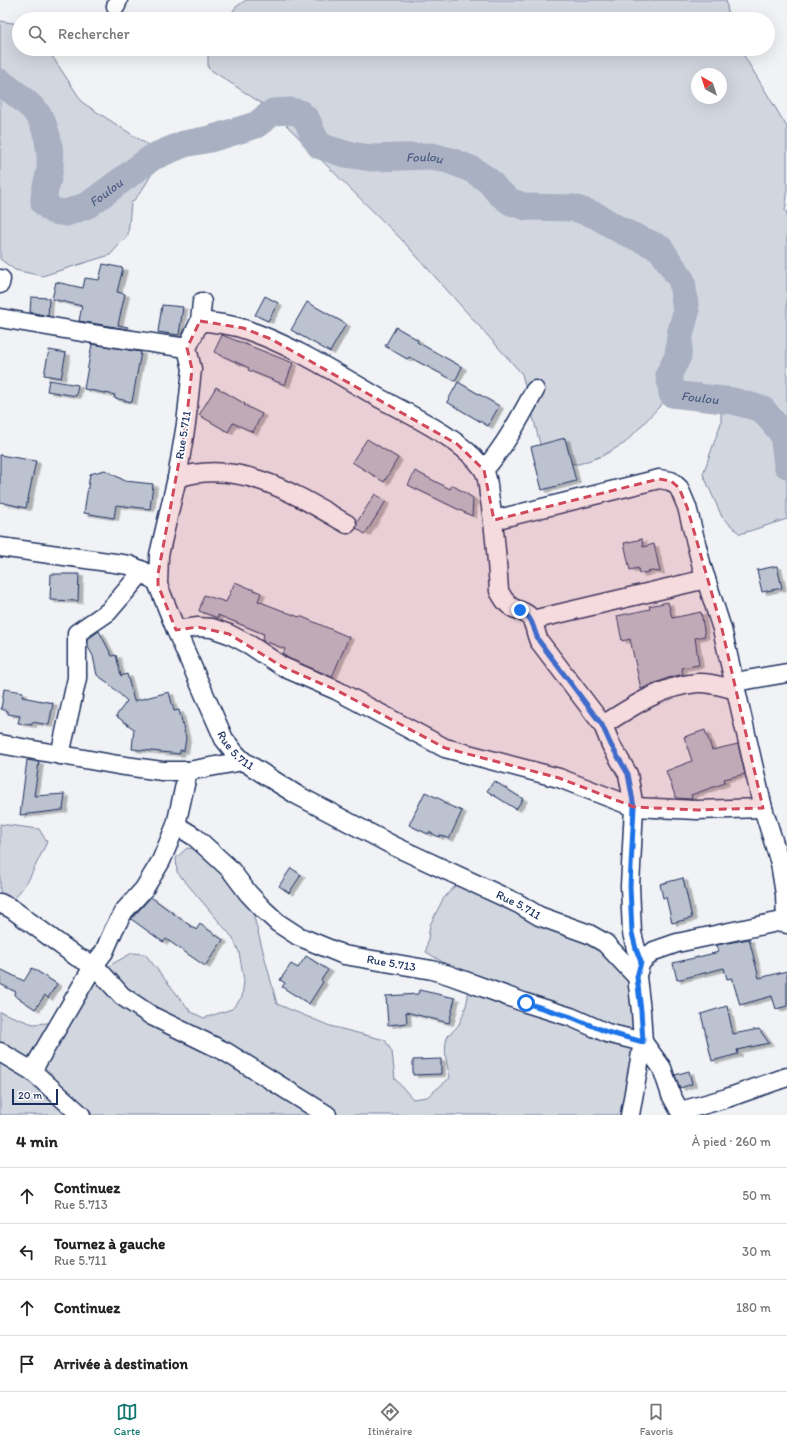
<!DOCTYPE html>
<html lang="fr">
<meta charset="utf-8">
<style>
:root{--surface:#fff;--page:#f6f6f6;--text:#222;--muted:#767676;--line:#e0e0e0;--accent:#0f766e}
body{margin:0;font-family:Itim,sans-serif;background:var(--page);color:var(--text)}
.compass{position:absolute;left:691px;top:68px;width:36px;height:36px;border-radius:50%;background:var(--surface);box-shadow:0 4px 16px #0002;rotate:321deg}
.scale{position:absolute;left:12px;bottom:10px;width:46px;box-sizing:border-box;padding-left:4px;border:2px solid #1b2f5e;border-top:0;font-size:11px;line-height:14px;white-space:nowrap;color:#1b2f5e;-webkit-text-stroke:3px #fff;paint-order:stroke}
.stop{position:absolute;width:12px;height:12px;margin:-9px;border:3px solid #1a73e8;border-radius:50%;background:#fff}
.stop.end{background:#1a73e8;border-color:#fff;box-shadow:0 1px 4px #0008}
.list{margin:0;padding:0;list-style:none}
h2{display:flex;justify-content:space-between;align-items:center;height:52px;margin:0;padding:0 16px;font-size:17px}
h2 small{font-size:13px;font-weight:400;color:var(--muted)}
.list li{display:grid;grid-template-columns:26px 1fr auto;gap:12px;align-items:center;box-sizing:border-box;height:56px;padding:0 16px;border-top:1px solid var(--line)}
.list b{display:block;font-size:15px;white-space:nowrap}
.list p{margin:0;font-size:13px;white-space:nowrap;color:var(--muted)}
.list em{font-size:13px;font-style:normal;color:var(--muted)}
.icon{flex:none;width:22px;height:22px;fill:none;stroke:currentColor;stroke-width:2;stroke-linecap:round;stroke-linejoin:round}
.map{position:relative;flex:none;width:787px;height:1115px;overflow:hidden}
.search{position:absolute;background:var(--surface);box-shadow:0 4px 16px #0002;left:12px;right:12px;top:12px;height:44px;display:flex;align-items:center;gap:10px;box-sizing:border-box;padding:0 14px;border-radius:22px;color:var(--muted);font-size:15px}
.sheet{height:276px;background:var(--surface)}
nav{display:flex;justify-content:space-around;align-items:center;box-sizing:border-box;height:56px;border-top:1px solid var(--line);background:var(--surface);font-size:11px;color:var(--muted)}
nav a{display:grid;justify-items:center;gap:2px}
nav .on{color:var(--accent)}
.map>svg:first-child{display:block}
.green{fill:#d2d6df;stroke:#76829e;fill-rule:evenodd}
.lines{fill:none;stroke-linecap:round;stroke-linejoin:round}
.river{stroke:#a8b0c2;stroke-width:27}
.building{fill:#bcc2d0;stroke:#1b2f5e;filter:url(#shadow)}
.street-casing{stroke:#1b2f5e;stroke-width:21}
.street{stroke:#fff;stroke-width:18}
.route{stroke:#1a73e8;stroke-width:5}
.marked{fill:#d1495b;fill-opacity:0.2;stroke:#d1495b;stroke-width:3;stroke-dasharray:8 5;stroke-linejoin:round}
.labels{text-anchor:middle;stroke-width:3.5;stroke-linejoin:round;paint-order:stroke}
.street-label{font-size:12px;fill:#1b2f5e;stroke:#fff}
.water-label{font-size:13px;font-style:italic;fill:#4c5c81;stroke:#fff}
</style>
<div class="map">
<svg width="787" height="1115" viewBox="0 0 787 1115">
<defs>
<filter id="shadow"><feDropShadow dx="4.5" dy="2.5" stdDeviation="0" flood-color="#0004"/></filter>
</defs>
<rect width="100%" height="100%" fill="#f1f2f5"/>
<filter id="ink" filterUnits="userSpaceOnUse"><feTurbulence type="fractalNoise" baseFrequency=".025" numOctaves="2"/><feDisplacementMap in="SourceGraphic" scale="8" xChannelSelector="R" yChannelSelector="G"/><feConvolveMatrix kernelMatrix="1 2 1 2 8 2 1 2 1" color-interpolation-filters="sRGB"/></filter>
<g filter="url(#ink)">
<g class="green">
<polygon points="246,0 726,0 729,19 227,19 236,7"/>
<path d="M 0,21 L 19,24 L 19,49 L 49,49 L 50,53 L 83,103 L 173,161 L 157,165 C 149,178 142,193 131,203 L 128,235 L 110,255 L 42,276 L 15,270 L 0,259 Z"/>
<path d="M 208,49 L 740,49 L 787,127 L 787,196 L 785,211 L 787,212 L 787,519 L 740,534 L 722,517 L 703,474 L 721,423 L 721,399 L 701,384 L 677,388 L 625,443 L 602,456 L 579,464 L 555,463 L 540,444 L 522,374 L 403,241 L 270,109 L 208,68 ZM 697,74 L 721,74 L 721,98 L 697,98 Z"/>
<polygon points="0,824 39,829 47,842 29,879 5,912 0,916"/>
<path d="M 187,848 L 201,850 L 250,902 L 277,1004 L 330,1026 L 385,1040 L 392,1052 L 395,1079 L 413,1099 L 427,1097 L 450,1078 C 447,1064 443,1051 447,1038 C 449,1033 456,1030 459,1024 C 480,977 463,975 426,952 L 430,925 L 443,899 L 458,883 L 598,941 L 629,980 L 635,1032 L 629,1083 L 621,1115 L 0,1115 L 0,1012 L 33,1024 L 48,1023 L 62,1017 L 96,973 L 132,953 L 145,954 L 191,1012 L 204,1018 L 232,1009 L 242,997 L 244,981 L 239,952 L 233,938 L 177,872 L 176,858 Z"/>
</g>
<g class="lines">
<path class="river" id="s1" d="M 0,82 C 12,91 26,100 36,112 C 47,125 51,150 50,167 C 49,181 43,189 44,203 L 53,211 L 66,213 L 88,205 L 153,157 L 184,144 L 210,139 L 256,125 L 273,112 L 290,111 L 300,113 L 307,120 L 314,137 L 320,146 L 345,154 L 371,158 L 432,156 L 451,161 L 473,170 L 489,181 L 498,192 L 511,202 L 527,207 L 574,208 L 595,215 L 620,230 L 660,248 L 682,281 L 686,312 L 680,335 L 678,356 L 669,374 L 672,394 L 733,401 L 762,409 L 783,434 L 787,465"/>
</g>
<g class="building">
<polygon points="103,264 123,268 117,292 125,294 118,325 128,327 127,329 79,321 82,306 52,299 56,282 83,288 85,278 99,280"/>
<polygon points="265,296 278,303 268,321 255,315"/>
<polygon points="31,297 49,298 48,316 30,312"/>
<polygon points="307,302 346,324 330,352 291,330"/>
<polygon points="162,305 183,307 179,335 158,332"/>
<polygon points="396,327 418,340 417,342 462,367 455,381 409,357 407,359 385,346"/>
<polygon points="222,335 293,363 285,385 248,370 249,368 214,352"/>
<polygon points="92,344 141,352 132,402 114,398 115,395 84,389"/>
<polygon points="49,350 66,353 61,378 44,375"/>
<polygon points="49,380 78,385 76,396 47,391"/>
<polygon points="458,382 499,406 488,426 447,402"/>
<polygon points="216,387 245,404 244,405 262,414 253,432 233,423 228,432 199,415"/>
<polygon points="565,438 576,481 542,490 531,447"/>
<polygon points="367,439 398,458 384,482 352,462"/>
<polygon points="0,455 36,461 26,508 0,502"/>
<polygon points="105,470 125,481 153,484 150,509 116,505 114,518 84,513 90,474"/>
<polygon points="415,471 450,489 452,485 473,498 472,516 408,485"/>
<polygon points="375,494 386,501 365,534 356,528 357,522"/>
<polygon points="642,539 643,547 654,544 660,572 652,571 639,574 638,568 630,570 624,543"/>
<polygon points="777,566 782,588 762,592 757,570"/>
<polygon points="51,574 79,574 78,601 50,600"/>
<polygon points="235,582 261,593 258,601 299,617 300,616 349,637 332,677 288,658 283,654 285,649 262,640 264,634 218,615 218,618 199,611 204,595 226,602"/>
<polygon points="668,602 672,618 701,612 705,636 695,638 699,665 681,668 683,674 668,678 641,689 630,639 622,641 617,616 650,609 649,606"/>
<polygon points="99,631 112,656 116,655 121,676 127,674 134,701 169,692 174,711 179,710 186,738 184,751 180,750 180,754 132,749 134,729 116,716 127,701 107,682 97,675 93,656 88,647 88,639"/>
<polygon points="4,689 23,692 22,697 53,703 49,725 32,722 32,725 18,723 20,716 8,714 8,711 1,709"/>
<polygon points="705,730 712,750 738,744 745,774 724,779 725,783 691,795 692,799 691,799 676,798 666,771 692,761 684,737"/>
<polygon points="27,760 39,762 34,796 65,794 63,810 20,815"/>
<polygon points="494,781 523,799 516,809 487,791"/>
<polygon points="425,792 444,801 443,803 462,811 449,839 440,835 439,837 429,832 428,834 409,825"/>
<polygon points="291,868 301,875 289,893 279,886"/>
<polygon points="683,878 692,918 672,923 666,897 663,898 660,884"/>
<polygon points="151,897 196,930 200,924 223,940 205,966 166,939 163,942 131,919"/>
<polygon points="749,939 759,978 787,971 787,1006 776,1009 772,996 740,1005 732,978 727,979 724,968 677,980 673,963 719,952 717,945"/>
<polygon points="306,956 328,970 321,980 323,982 309,1004 282,987 285,983 280,980 291,964 298,968"/>
<polygon points="32,968 57,984 48,998 45,995 35,1009 14,995 16,992 0,984 0,969 24,981"/>
<polygon points="419,990 455,998 449,1023 406,1012 407,1023 388,1025 386,996 418,994"/>
<polygon points="727,1006 733,1034 759,1029 769,1043 737,1050 738,1054 712,1061 701,1014"/>
<polygon points="441,1059 441,1074 413,1075 413,1060"/>
<polygon points="689,1071 692,1084 680,1088 675,1075"/>
</g>
<g class="lines">
<defs>
<g id="street">
<polyline points="116,6 118,0"/>
<polyline points="0,284 1,279"/>
<path id="s2" d="M 0,318 L 111,337 L 187,348 L 192,369 L 186,424 L 177,478 L 159,555 L 158,585 L 176,630 L 224,739 L 235,753 L 243,761 L 297,795 L 394,846 L 519,904 L 539,916 L 589,934 L 605,943 L 637,977 L 641,1011 L 643,1042 L 662,1068 L 671,1095 L 682,1115"/>
<path d="M 200,321 C 214,323 230,324 244,329 C 292,345 336,373 379,398 C 409,414 465,441 483,469 C 488,476 488,486 489,495 C 495,527 497,559 499,591 C 503,598 506,604 513,608 C 518,610 523,611 528,615 C 535,621 535,633 539,641 L 603,725 L 611,745 L 628,774 L 634,807 L 630,886 L 632,933 L 636,949 L 641,962"/>
<polyline points="187,348 200,321 202,302"/>
<path d="M 484,470 C 505,446 520,418 535,390"/>
<path d="M 177,478 C 239,458 295,494 347,524"/>
<polyline points="494,520 659,479 671,481 679,488 687,507 702,567 722,629 763,808 780,863 785,894 786,921 787,924"/>
<polyline points="0,547 129,565 143,571 152,579"/>
<polyline points="532,620 706,579"/>
<polyline points="176,630 198,627 212,628 229,634 250,645 283,667 336,690 445,748 559,778 634,807 697,810 763,808"/>
<polyline points="735,682 787,673"/>
<path d="M 603,725 C 631,707 662,686 697,683 C 711,682 724,687 736,690"/>
<polyline points="0,744 118,765 162,771 188,771 243,761"/>
<polyline points="60,755 77,678 77,633 108,612 143,571"/>
<path id="s3" d="M 176,825 L 195,837 L 206,847 L 230,869 L 248,893 L 263,909 L 278,923 L 298,936 L 344,955 L 432,970 L 449,975 L 526,1003 L 571,1017 L 607,1033 L 643,1042 L 630,1115"/>
<polyline points="0,903 12,909 77,957 94,965 104,952 114,929 124,911 144,889 161,861 176,825 188,771"/>
<polyline points="638,972 641,962 654,951 677,943 787,920"/>
<polyline points="0,1052 32,1071 81,1115"/>
<polyline points="32,1071 94,965 122,996 152,1016 226,1052 327,1115"/>
<polyline points="681,1111 727,1098 787,1077"/>
</g>
</defs>
<use href="#street" class="street-casing"/>
<use href="#street" class="street"/>
</g>
</g>
<g class="lines" filter="url(#ink)">
<path class="route" d="M 520,610 C 535,619 532,628 539,641 L 602,725 L 611,745 L 628,774 L 634,807 L 630,886 L 632,933 L 636,949 L 641,962 L 637,977 L 641,1011 L 643,1042 L 607,1032 L 571,1017 L 526,1003"/>
</g>
<path class="marked" d="M 200,321 L 243,328 L 271,339 L 457,444 L 484,470 L 494,520 L 659,479 L 671,481 L 679,488 L 687,507 L 722,629 L 763,808 L 697,810 L 634,807 L 559,778 L 445,748 L 336,690 L 283,667 L 229,634 L 198,627 L 176,630 L 158,585 L 158,574 L 186,424 L 192,369 L 187,348 Z"/>
<g class="labels">
<g class="street-label">
<text transform="translate(183 435) rotate(-81)" y="4">Rue 5.711</text>
<text dy="4" stroke="none"><textPath href="#s2" startOffset="614">Rue 5.711</textPath></text>
<text dy="4" stroke="none"><textPath href="#s2" startOffset="938">Rue 5.711</textPath></text>
<text dy="4" stroke="none"><textPath href="#s3" startOffset="264">Rue 5.713</textPath></text>
</g>
<g class="water-label">
<text dy="5" stroke="none"><textPath href="#s1" startOffset="573">Foulou</textPath></text>
<text dy="5" stroke="none"><textPath href="#s1" startOffset="212">Foulou</textPath></text>
<text dy="5" stroke="none"><textPath href="#s1" startOffset="1017">Foulou</textPath></text>
</g>
</g>
</svg>
<svg class="compass" viewBox="-18 -18 36 36"><path d="M0-13l5 13h-10z" fill="#e53935"/><path d="M0 13l5-13h-10z" fill="#767676"/></svg>
<div class="scale">20 m</div>
<div class="stop" style="left:526px;top:1003px"></div>
<div class="stop end" style="left:520px;top:610px"></div>
<div class="search"><svg class="icon" aria-label="search" viewBox="0 0 24 24"><circle cx="10" cy="10" r="6"/><path d="M15 15l6 6"/></svg>Rechercher</div>
</div>
<section class="sheet">
<h2>4 min<small>À pied · 260 m</small></h2>
<ul class="list">
<li><svg class="icon" aria-label="ahead" viewBox="0 0 24 24"><path d="M12 20V5M6 11l6-6 6 6"/></svg><div><b>Continuez</b><p>Rue 5.713</p></div><em>50 m</em></li>
<li><svg class="icon" aria-label="left" viewBox="0 0 24 24"><path d="M17 20v-9H6M10 6l-5 5 5 5"/></svg><div><b>Tournez à gauche</b><p>Rue 5.711</p></div><em>30 m</em></li>
<li><svg class="icon" aria-label="ahead" viewBox="0 0 24 24"><path d="M12 20V5M6 11l6-6 6 6"/></svg><div><b>Continuez</b></div><em>180 m</em></li>
<li><svg class="icon" aria-label="arrive" viewBox="0 0 24 24"><path d="M6 21V4h12l-3 4 3 4H6"/></svg><div><b>Arrivée à destination</b></div></li>
</ul>
</section>
<nav>
<a class="on"><svg class="icon" aria-label="map" viewBox="0 0 24 24"><path d="M3 6l6-2 6 2 6-2v14l-6 2-6-2-6 2zM9 4v14M15 6v14"/></svg>Carte</a>
<a><svg class="icon" aria-label="directions" viewBox="0 0 24 24"><path d="M12 3l9 9-9 9-9-9zM9 14v-3h6M13 9l2 2-2 2"/></svg>Itinéraire</a>
<a><svg class="icon" aria-label="saved" viewBox="0 0 24 24"><path d="M7 4h10v16l-5-4-5 4z"/></svg>Favoris</a>
</nav>
